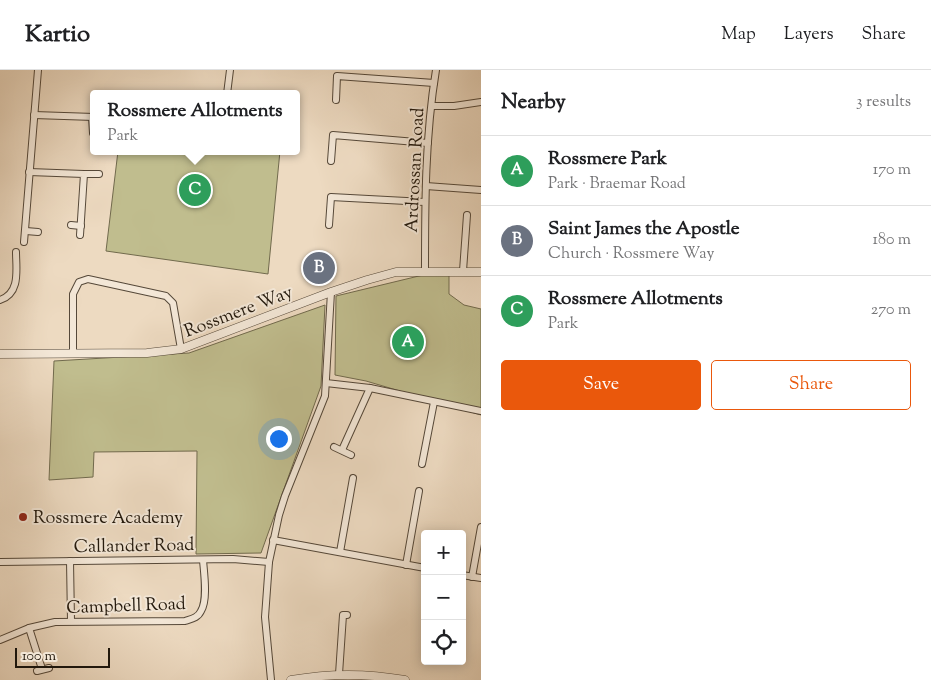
<!DOCTYPE html>
<meta charset="utf-8">
<style>
:root{--surface:#fff;--page:#f6f6f6;--text:#202124;--muted:#757577;--line:#e0e0e0;--accent:#ea580c}
body{margin:0;font-family:"Sorts Mill Goudy",serif;background:var(--page);color:var(--text)}
.controls{position:absolute;right:15px;bottom:15px;display:grid;overflow:hidden;border-radius:5px;box-shadow:0 2px 12px #0003}
.controls button{width:45px;height:45px;display:grid;place-items:center;padding:0;border:0;border-bottom:1px solid var(--line);background:var(--surface);color:var(--text);font:25px sans-serif}
.scale{position:absolute;left:15px;bottom:12px;width:95px;box-sizing:border-box;padding-left:5px;border:2px solid #22180c;border-top:0;font-size:14px;line-height:18px;white-space:nowrap;color:#22180c;-webkit-text-stroke:4px #f3e7d7;paint-order:stroke}
.you{position:absolute;left:278px;top:368px;width:18px;height:18px;margin:-12px;border:4px solid #fff;border-radius:50%;background:#1a73e8;box-shadow:0 0 0 8px #1a73e833}
.badge{display:grid;place-items:center;width:32px;height:32px;border-radius:50%;background:var(--accent);color:#fff;font-size:16px;font-weight:700}
.pin{position:absolute;translate:-50% -50%;border:2px solid #fff;box-shadow:0 1px 5px #0006}
.popup{position:absolute;left:90px;top:20px;width:210px;height:65px;box-sizing:border-box;display:grid;place-content:center;border-radius:5px;background:var(--surface);filter:drop-shadow(0 1px 4px #0005);font-size:16px;white-space:nowrap;color:var(--muted)}
.popup b{font-size:19px;color:var(--text)}
.popup::after{content:'';position:absolute;left:50%;top:100%;margin-left:-10px;border:10px solid transparent;border-top-color:var(--surface)}
.list{margin:0;padding:0;list-style:none}
h2{display:flex;justify-content:space-between;align-items:center;height:65px;margin:0;padding:0 20px;font-size:21px}
h2 small{font-size:16px;font-weight:400;color:var(--muted)}
.list li{display:grid;grid-template-columns:32px 1fr auto;gap:15px;align-items:center;box-sizing:border-box;height:70px;padding:0 20px;border-top:1px solid var(--line)}
.list b{display:block;font-size:19px;white-space:nowrap}
.list p{margin:0;font-size:16px;white-space:nowrap;color:var(--muted)}
.list em{font-size:16px;font-style:normal;color:var(--muted)}
.actions{display:flex;gap:10px;padding:15px 20px}
.actions a{flex:1;padding:11px 0;border:1px solid var(--accent);border-radius:5px;text-align:center;font-size:18px;color:var(--accent)}
.actions .main{background:var(--accent);color:#fff}
.icon{flex:none;width:28px;height:28px;fill:none;stroke:currentColor;stroke-width:2;stroke-linecap:round;stroke-linejoin:round}
.map{position:relative;flex:none;width:481px;height:610px;overflow:hidden}
header{display:flex;align-items:center;gap:30px;box-sizing:border-box;height:70px;padding:0 25px;background:var(--surface);border-bottom:1px solid var(--line)}
header strong{font-size:24px}
nav{display:flex;gap:28px;margin-inline-start:auto;font-size:18px}
main{display:flex}
aside{flex:1;background:var(--surface)}
.map>svg:first-child{display:block}
.green{fill:#c0bd8e;stroke:#716a4d}
.lines{fill:none;stroke-linecap:round;stroke-linejoin:round}
.minor-casing{stroke:#554839;stroke-width:8}
.tertiary-casing{stroke:#554839;stroke-width:9}
.minor{stroke:#f3e7d7;stroke-width:6}
.tertiary{stroke:#f3e7d7;stroke-width:8}
.poi-dot{fill:#8f2418;stroke:#f3e7d7;stroke-width:2}
.labels{text-anchor:middle;stroke-width:4;stroke-linejoin:round;paint-order:stroke}
.street-label{font-size:18px;fill:#22180c;stroke:#f3e7d7}
.poi-label{font-size:18px;fill:#22180c;stroke:#f3e7d7;text-anchor:start}
</style>
<header>
<strong>Kartio</strong>
<nav><a>Map</a><a>Layers</a><a>Share</a></nav>
</header>
<main>
<div class="map">
<svg width="481" height="610" viewBox="0 0 481 610">
<rect width="100%" height="100%" fill="#eddac1"/>
<filter id="stains"><feTurbulence type="fractalNoise" baseFrequency=".004" numOctaves="4"/><feColorMatrix values="0 0 0 0 .2 0 0 0 0 .09 0 0 0 0 .02 0 0 0 .5 -.17"/></filter>
<radialGradient id="worn" r=".72"><stop offset=".6" stop-color="#630" stop-opacity="0"/><stop offset="1" stop-color="#630" stop-opacity=".3"/></radialGradient>
<g class="green">
<polygon points="118,81 280,81 268,204 106,181"/>
<polygon points="423,205 449,205 449,224 464,235 481,239 481,345 366,311 335,305 336,226"/>
<polygon points="325,235 321,316 261,483 196,484 197,381 94,382 93,407 49,410 54,291 189,283"/>
</g>
<g class="lines">
<defs>
<g id="minor">
<polyline points="227,24 230,0"/>
<polyline points="336,30 337,6 434,13"/>
<polyline points="432,36 454,36 481,32"/>
<polyline points="34,45 94,47"/>
<polyline points="92,47 93,63"/>
<polyline points="331,91 333,65 428,73"/>
<polyline points="29,102 84,104 80,165"/>
<polyline points="84,104 99,104"/>
<polyline points="426,116 481,120"/>
<polyline points="71,155 81,156"/>
<polyline points="329,155 331,127 425,132"/>
<polyline points="26,161 38,162"/>
<polyline points="24,172 38,0"/>
<polyline points="463,201 467,145"/>
<path d="M 425,202 C 425,134 425,67 436,0"/>
<path d="M 0,230 C 21,223 16,199 16,182"/>
<polyline points="73,284 73,224 79,212 88,209 166,226 173,233 181,279"/>
<polyline points="326,313 370,318 481,341"/>
<polyline points="334,377 351,385"/>
<polyline points="342,380 370,318"/>
<polyline points="422,394 434,332"/>
<polyline points="273,470 425,498"/>
<polyline points="340,482 353,408"/>
<polyline points="70,491 71,551"/>
<polyline points="0,492 233,489 269,492"/>
<polyline points="406,495 419,421"/>
<polyline points="462,505 481,508"/>
<polyline points="472,507 481,457"/>
<polyline points="29,558 42,599"/>
<path d="M 0,570 L 29,558 L 55,552 L 185,551 C 191,549 198,548 201,541 C 208,530 204,503 203,490"/>
<polyline points="37,601 49,598"/>
<polyline points="339,604 343,545 347,545"/>
<polyline points="271,610 265,547 269,492 279,445 285,426 325,326 331,222"/>
</g>
<g id="tertiary">
<polyline points="0,284 147,283 181,279 331,222 367,210 396,202 481,202"/>
<path d="M 291,610 C 330,603 366,603 405,610"/>
</g>
</defs>
<use href="#minor" class="minor-casing"/>
<use href="#tertiary" class="tertiary-casing"/>
<use href="#minor" class="minor"/>
<use href="#tertiary" class="tertiary"/>
</g>
<circle class="poi-dot" cx="23" cy="447" r="5"/>
<g class="labels">
<g class="street-label">
<text transform="translate(414 100) rotate(-87)" y="6">Ardrossan Road</text>
<text transform="translate(238 241) rotate(-21)" y="6">Rossmere Way</text>
<text transform="translate(134 475) rotate(-1)" y="6">Callander Road</text>
<text transform="translate(126 535) rotate(-2)" y="6">Campbell Road</text>
</g>
<g class="poi-label">
<text x="33" y="453">Rossmere Academy</text>
</g>
</g>
<rect width="100%" height="100%" filter="url(#stains)"/>
<rect width="100%" height="100%" fill="url(#worn)"/>
</svg>
<div class="controls">
<button>+</button>
<button>−</button>
<button><svg class="icon" aria-label="locate" viewBox="0 0 24 24"><circle cx="12" cy="12" r="6"/><path d="M12 2v4M12 18v4M2 12h4M18 12h4"/></svg></button>
</div>
<div class="scale">100 m</div>
<div class="you"></div>
<div class="pin badge" style="left:408px;top:272px;background:#2e9e5b">A</div>
<div class="pin badge" style="left:319px;top:198px;background:#6b7280">B</div>
<div class="pin badge" style="left:195px;top:120px;background:#2e9e5b">C</div>
<div class="popup"><b>Rossmere Allotments</b>Park</div>
</div>
<aside>
<h2>Nearby<small>3 results</small></h2>
<ul class="list">
<li><span class="badge" style="background:#2e9e5b">A</span><div><b>Rossmere Park</b><p>Park · Braemar Road</p></div><em>170 m</em></li>
<li><span class="badge" style="background:#6b7280">B</span><div><b>Saint James the Apostle</b><p>Church · Rossmere Way</p></div><em>180 m</em></li>
<li><span class="badge" style="background:#2e9e5b">C</span><div><b>Rossmere Allotments</b><p>Park</p></div><em>270 m</em></li>
</ul>
<div class="actions"><a class="main">Save</a><a>Share</a></div>
</aside>
</main>
